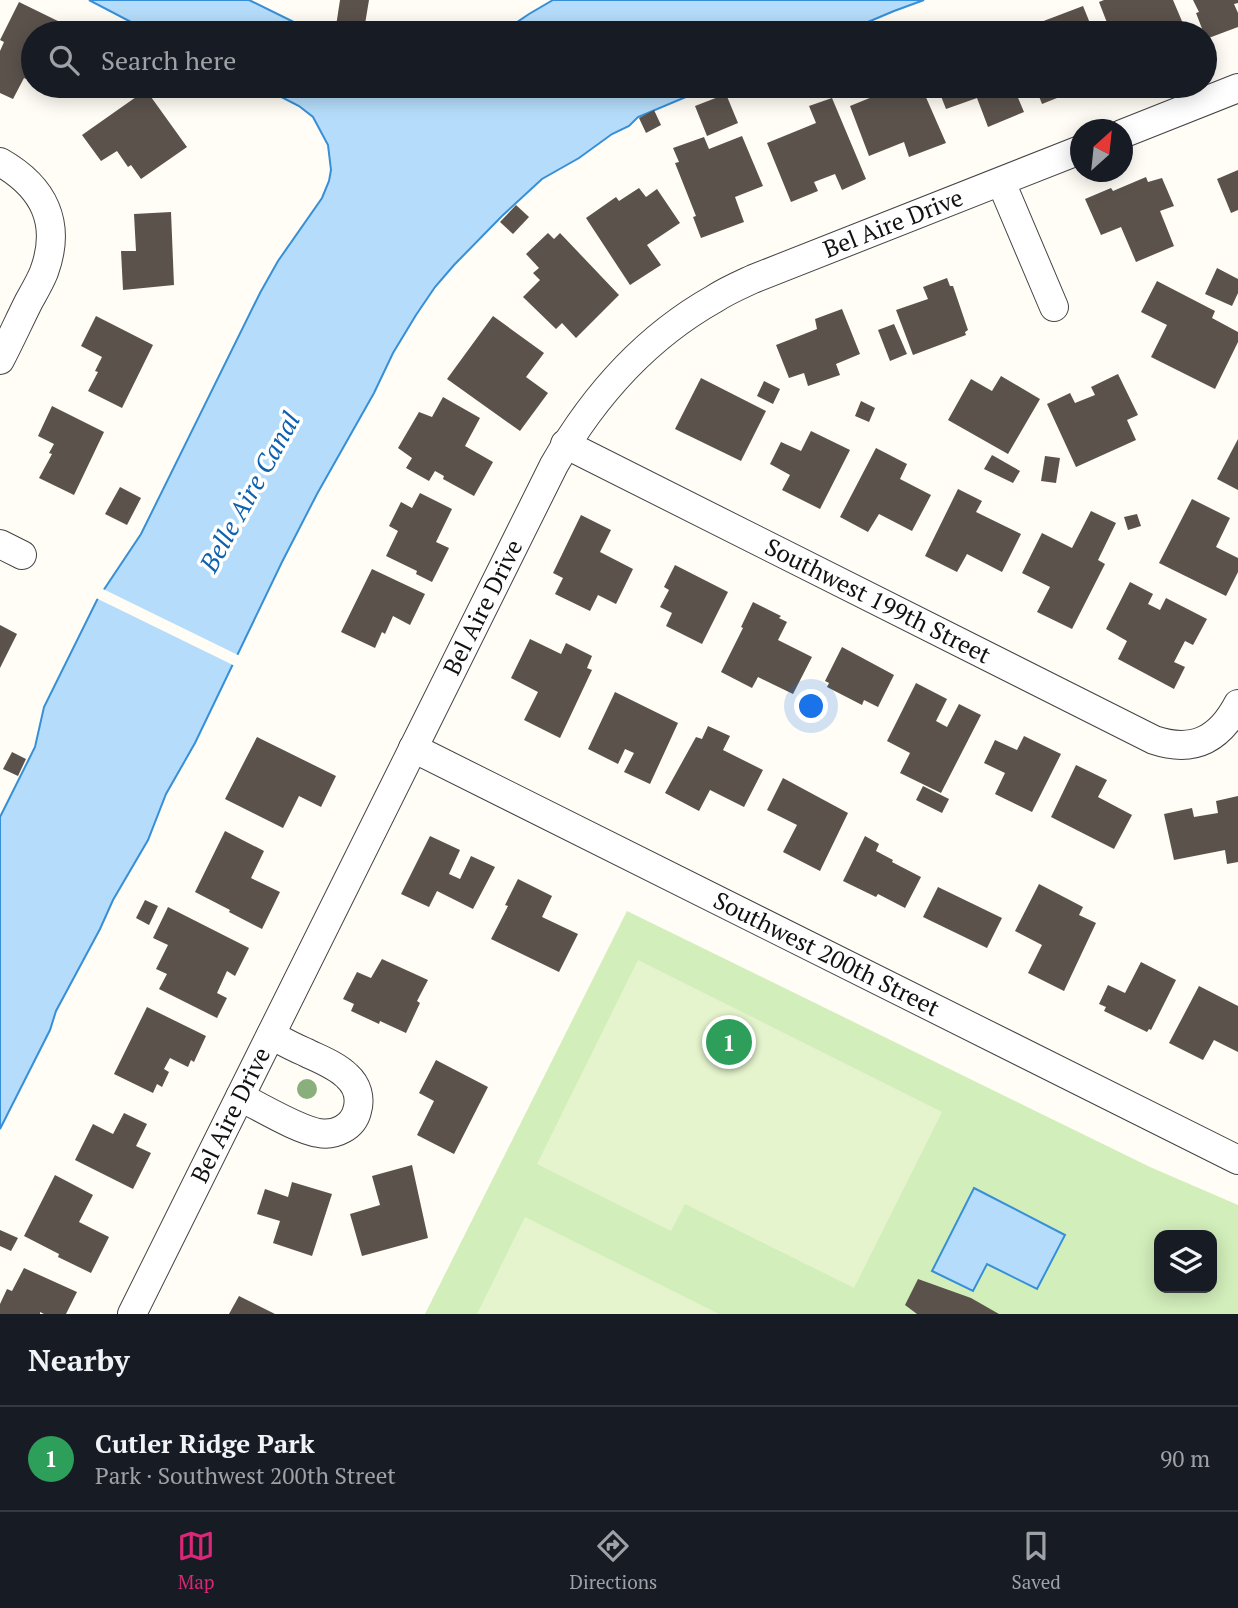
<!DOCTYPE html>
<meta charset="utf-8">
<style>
:root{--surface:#171b24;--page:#242831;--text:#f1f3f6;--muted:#9ea1a6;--line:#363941;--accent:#db2777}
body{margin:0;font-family:"PT Serif",serif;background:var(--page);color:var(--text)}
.controls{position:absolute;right:21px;bottom:21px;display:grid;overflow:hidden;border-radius:14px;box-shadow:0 4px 18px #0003}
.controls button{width:63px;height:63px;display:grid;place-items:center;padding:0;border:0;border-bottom:2px solid var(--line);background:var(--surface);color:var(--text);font:35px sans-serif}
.compass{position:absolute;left:1070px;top:119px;width:63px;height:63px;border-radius:50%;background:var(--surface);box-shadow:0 4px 18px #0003;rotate:27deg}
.you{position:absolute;left:812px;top:707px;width:24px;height:24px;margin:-18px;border:5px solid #fff;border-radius:50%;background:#1a73e8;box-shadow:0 0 0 10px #1a73e833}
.badge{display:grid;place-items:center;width:46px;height:46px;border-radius:50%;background:var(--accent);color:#fff;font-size:23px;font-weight:700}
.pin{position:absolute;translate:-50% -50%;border:4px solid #fff;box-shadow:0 2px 7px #0006}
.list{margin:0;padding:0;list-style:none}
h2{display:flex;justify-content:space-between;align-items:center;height:91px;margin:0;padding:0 28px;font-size:30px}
h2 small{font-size:23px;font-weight:400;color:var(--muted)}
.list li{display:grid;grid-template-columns:46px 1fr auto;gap:21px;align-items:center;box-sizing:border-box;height:105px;padding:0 28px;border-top:2px solid var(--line)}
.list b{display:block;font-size:26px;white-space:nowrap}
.list p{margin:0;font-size:23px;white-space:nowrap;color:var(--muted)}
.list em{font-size:23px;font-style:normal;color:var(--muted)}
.icon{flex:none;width:38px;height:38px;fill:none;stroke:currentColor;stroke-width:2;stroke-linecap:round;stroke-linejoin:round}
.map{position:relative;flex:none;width:1238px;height:1314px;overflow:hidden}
.search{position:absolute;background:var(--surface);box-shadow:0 4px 18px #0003;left:21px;right:21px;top:21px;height:77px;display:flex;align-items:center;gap:18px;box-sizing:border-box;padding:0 24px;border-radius:38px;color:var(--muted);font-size:26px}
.sheet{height:196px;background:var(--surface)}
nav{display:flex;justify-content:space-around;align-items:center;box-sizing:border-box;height:98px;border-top:2px solid var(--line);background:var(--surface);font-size:19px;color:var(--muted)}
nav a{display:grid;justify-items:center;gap:4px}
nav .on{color:var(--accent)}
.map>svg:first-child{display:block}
.green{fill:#d2eeba;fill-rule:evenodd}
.pitch{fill:#e5f4cd}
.water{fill:#b5ddfb;stroke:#368fd7;stroke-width:2}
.pier{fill:#fffdf5}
.building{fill:#5b524c}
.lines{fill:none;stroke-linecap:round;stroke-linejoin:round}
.street-casing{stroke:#444;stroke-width:30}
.street{stroke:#fff;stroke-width:28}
.tree{fill:#89af7d}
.labels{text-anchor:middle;stroke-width:7;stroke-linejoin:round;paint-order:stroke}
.street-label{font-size:24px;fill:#111;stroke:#fff}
.water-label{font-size:26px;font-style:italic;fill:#0f61ae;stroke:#fff}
</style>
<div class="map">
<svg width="1238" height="1314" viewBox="0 0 1238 1314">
<rect width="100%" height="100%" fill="#fffdf5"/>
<path class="green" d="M 627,911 L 1150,1167 L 1238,1205 L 1238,1314 L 425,1314 ZM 1159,1235 L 1212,1235 L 1212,1288 L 1159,1288 Z"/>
<g class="pitch">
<polygon points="638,960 942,1112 854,1288 685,1204 671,1231 537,1164"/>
<polygon points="525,1217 719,1314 477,1314"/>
</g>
<g class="water">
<polygon points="89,0 249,0 316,33 152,33"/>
<polygon points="553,0 924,0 894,11 842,33 501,33 529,14"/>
<polygon points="260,86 712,86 638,117 629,126 612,134 579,158 542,179 502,216 454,265 435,287 416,315 393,353 374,393 317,494 282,562 195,743 166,794 148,840 113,900 100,929 56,1011 50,1030 0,1129 0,817 35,747 44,707 97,600 141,534 260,293 278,261 322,198 329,181 331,170 328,145 313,117 299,106"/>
<polygon points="974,1188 1065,1235 1037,1289 987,1264 973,1291 932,1271"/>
</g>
<polygon class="pier" points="101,588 240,656 235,666 96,598"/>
<g class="building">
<polygon points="340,0 369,0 364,30 336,26"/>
<polygon points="1104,0 1173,0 1187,33 1144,33 1144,32 1111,33 1099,2"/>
<polygon points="1193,0 1238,0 1238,3 1234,4 1238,13 1238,27 1206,39 1196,13 1199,12"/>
<polygon points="19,2 64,24 60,33 33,33 33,82 24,78 13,99 0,93 0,51 4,42 0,40"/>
<polygon points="1083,6 1094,33 1012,33"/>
<polygon points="879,86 921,86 946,143 909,157 904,142 869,156 850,106 882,93"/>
<polygon points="937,86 1013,86 1024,112 988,127 977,98 946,109"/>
<polygon points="1035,86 1075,86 1077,90 1042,104"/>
<polygon points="146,90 187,147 141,179 131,165 128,167 117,151 101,161 82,135"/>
<polygon points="726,94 738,123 707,136 695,106"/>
<polygon points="832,98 866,179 842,190 835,174 814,182 818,191 791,202 767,143 816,123 809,106"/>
<polygon points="654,110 661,125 646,133 639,118"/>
<polygon points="742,136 763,186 735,197 744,222 701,238 693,217 696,216 675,163 679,162 673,148 704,137 709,149"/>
<polygon points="1238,170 1238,210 1231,213 1217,179"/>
<polygon points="1146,177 1148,182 1162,178 1174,206 1160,211 1174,246 1136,262 1121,227 1101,235 1085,199 1111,188 1113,191"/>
<polygon points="639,188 646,197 657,189 680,223 647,245 661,265 630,285 586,218 616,197 619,201"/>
<polygon points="516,205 529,217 513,234 500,222"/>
<polygon points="171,212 174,285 123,290 121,251 136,251 134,214"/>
<polygon points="548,233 554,239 560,233 619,295 576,338 562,323 556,329 523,297 540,280 533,273 539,268 526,254"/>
<polygon points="1217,268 1238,279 1238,293 1232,306 1205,294"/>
<polygon points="947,278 950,286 953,286 968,330 965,332 966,335 913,355 896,310 928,299 923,287"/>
<polygon points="1157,281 1215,311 1212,318 1238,332 1238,342 1215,389 1151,357 1167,325 1141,312"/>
<polygon points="842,309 860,354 836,364 840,375 808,386 804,373 789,378 776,345 817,329 815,319"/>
<polygon points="96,316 153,345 122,408 88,391 98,372 95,371 102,357 81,346"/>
<polygon points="493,316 544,353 526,377 548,393 520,431 447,379"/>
<polygon points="894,324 907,354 890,361 878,330"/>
<polygon points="1118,374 1138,415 1127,420 1136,440 1076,467 1047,404 1070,393 1075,403 1095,395 1091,387"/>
<polygon points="1001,376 1040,399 1008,454 948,420 971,379 992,391"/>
<polygon points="701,378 766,411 741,461 675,429"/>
<polygon points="764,381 780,389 773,404 757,396"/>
<polygon points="443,397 480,418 465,446 493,462 474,496 443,479 444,476 435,471 429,481 406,468 412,458 398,448 419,412 432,417"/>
<polygon points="861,401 875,408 869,422 855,416"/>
<polygon points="52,406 104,432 74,495 39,478 52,454 49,453 54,444 38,436"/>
<polygon points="811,431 850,450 820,509 782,490 790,475 770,464 781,442 801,451"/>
<polygon points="1238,439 1238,490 1217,479"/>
<polygon points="876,448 907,464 900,479 931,495 912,531 879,514 868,532 840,517"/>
<polygon points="992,455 1020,471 1013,483 984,469"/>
<polygon points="1045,456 1060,458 1056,483 1041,481"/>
<polygon points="120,487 141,498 127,525 105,514"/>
<polygon points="958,489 982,501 976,512 1021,534 1002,572 967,554 957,572 925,556"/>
<polygon points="420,493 452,509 436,542 449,548 432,582 416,574 417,571 386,556 398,531 389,526 401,502 412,508"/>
<polygon points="1192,499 1230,518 1216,547 1238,558 1238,572 1226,596 1159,563"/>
<polygon points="1091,511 1116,523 1098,560 1105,564 1072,629 1037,612 1050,587 1022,573 1042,533 1072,548"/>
<polygon points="1137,514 1141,526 1128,530 1124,517"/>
<polygon points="581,515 611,530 600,552 633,569 616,604 598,595 590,611 555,594 563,578 553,573"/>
<polygon points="675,565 728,592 702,644 666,626 672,613 660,607 669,590 664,587"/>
<polygon points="372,569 425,594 410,625 393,616 385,634 382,632 375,648 341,632"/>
<polygon points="1130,582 1153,594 1148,604 1160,610 1166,598 1207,619 1193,645 1185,641 1174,662 1185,667 1174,689 1118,659 1127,641 1106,629"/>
<polygon points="753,602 781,616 779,618 787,622 778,640 812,657 793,694 758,677 752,688 721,672 743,628 741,627"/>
<polygon points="0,625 17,634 0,668"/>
<polygon points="530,639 561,654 566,643 592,656 587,668 592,670 560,738 524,720 538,692 511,678"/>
<polygon points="842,647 894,675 878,707 864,700 862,705 827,687 829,683 825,681"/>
<polygon points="916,683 947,699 936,721 947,727 959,704 981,715 941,793 900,773 910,753 887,741"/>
<polygon points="615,692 678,723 650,784 624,772 634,753 625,749 618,764 588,749"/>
<polygon points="708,726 730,736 723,750 763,770 744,807 710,790 699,811 665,793 696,737 702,739"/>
<polygon points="1024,736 1061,754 1032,812 995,794 1005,773 984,763 995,740 1017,750"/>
<polygon points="257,737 336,776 321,807 299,796 283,828 225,799"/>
<polygon points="12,752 26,759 18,776 3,769"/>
<polygon points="1076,765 1107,780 1098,797 1132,815 1114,849 1051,817"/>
<polygon points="783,778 848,813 820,871 783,852 797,825 767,810"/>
<polygon points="923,786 949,799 942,813 916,800"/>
<polygon points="1238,796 1238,862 1227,864 1225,850 1174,860 1164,814 1192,808 1194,817 1218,813 1216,801"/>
<polygon points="225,831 264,851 251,878 280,892 262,929 229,912 230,910 195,892"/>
<polygon points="430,836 460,850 449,874 460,879 471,856 495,867 473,909 437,891 429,907 401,894"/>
<polygon points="865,836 879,844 876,851 893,860 892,862 921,877 905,908 878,894 876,897 843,881"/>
<polygon points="518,879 552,896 542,917 578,934 559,972 491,939 508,906 505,905"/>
<polygon points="1039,884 1083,907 1079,915 1096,923 1064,991 1028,973 1042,945 1015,931"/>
<polygon points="938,887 1002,918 987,948 923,917"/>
<polygon points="145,900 158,906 149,925 136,918"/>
<polygon points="168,907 249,948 235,976 227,971 217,993 227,998 217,1018 159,989 167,974 156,969 168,945 153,938"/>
<polygon points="382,959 428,980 417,1001 420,1003 406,1033 380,1021 379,1024 351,1011 354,1004 343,999 357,972 371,978"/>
<polygon points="1141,962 1176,980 1151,1030 1149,1029 1147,1032 1104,1011 1106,1007 1099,1004 1108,985 1125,993"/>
<polygon points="1199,986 1238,1006 1238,1052 1214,1040 1203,1060 1169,1043"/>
<polygon points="147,1007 206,1036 194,1062 191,1060 188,1067 170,1058 164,1069 169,1072 162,1087 157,1084 153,1093 114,1074"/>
<polygon points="436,1060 488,1087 454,1154 417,1135 434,1101 419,1093"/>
<polygon points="124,1113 147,1124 136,1146 151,1153 133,1189 75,1160 93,1124 113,1134"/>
<polygon points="412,1165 428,1238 362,1256 350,1214 380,1205 372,1176"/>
<polygon points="55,1175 93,1195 79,1222 109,1237 91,1273 58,1257 59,1254 24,1236"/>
<polygon points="292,1182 332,1194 312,1256 273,1243 280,1221 257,1214 265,1189 288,1197"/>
<polygon points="0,1230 18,1238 11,1251 0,1246"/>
<polygon points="24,1268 77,1292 66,1314 44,1314 40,1312 40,1314 0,1314 0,1304 7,1289 12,1291"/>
<polygon points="918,1279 971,1298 999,1314 917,1314 905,1305"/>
<polygon points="239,1296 275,1314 229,1314"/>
</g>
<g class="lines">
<defs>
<g id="street">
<polyline points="1122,134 1238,88"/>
<path d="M 0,162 C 44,187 62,223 44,272 C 40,282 34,292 29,301 C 19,321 10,341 0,360"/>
<polyline points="1001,182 1054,307"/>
<path id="s1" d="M 565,444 L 1154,740 C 1193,753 1219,740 1238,704"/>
<polyline points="0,544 22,555"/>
<path id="s2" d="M 413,748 L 1238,1160"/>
<path d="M 240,1097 C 261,1107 298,1130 319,1133 C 335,1136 353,1127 357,1111 C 361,1098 357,1085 347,1076 C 336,1065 319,1059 305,1052 C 293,1047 282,1041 271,1035"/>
<path id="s3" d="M 132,1314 L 554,465 C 593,397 645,338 714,299 C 726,291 740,285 753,279 L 1080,150"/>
</g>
</defs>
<use href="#street" class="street-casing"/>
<use href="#street" class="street"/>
</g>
<circle class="tree" cx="307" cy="1089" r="10"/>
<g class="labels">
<g class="street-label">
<text dy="8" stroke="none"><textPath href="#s3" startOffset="1376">Bel Aire Drive</textPath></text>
<text dy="8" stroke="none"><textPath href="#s1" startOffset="350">Southwest 199th Street</textPath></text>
<text dy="8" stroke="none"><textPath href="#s3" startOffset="789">Bel Aire Drive</textPath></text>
<text dy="8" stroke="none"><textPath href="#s2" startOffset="462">Southwest 200th Street</textPath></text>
<text dy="8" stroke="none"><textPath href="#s3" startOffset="222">Bel Aire Drive</textPath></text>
</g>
<g class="water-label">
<text transform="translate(250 492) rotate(-61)" y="9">Belle Aire Canal</text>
</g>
</g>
</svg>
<div class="controls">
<button><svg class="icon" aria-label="layers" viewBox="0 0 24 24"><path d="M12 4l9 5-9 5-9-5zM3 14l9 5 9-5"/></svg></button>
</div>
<svg class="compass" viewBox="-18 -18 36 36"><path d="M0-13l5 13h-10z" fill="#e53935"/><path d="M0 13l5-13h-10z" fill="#9ea1a6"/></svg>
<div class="you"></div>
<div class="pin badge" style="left:729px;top:1042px;background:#2e9e5b">1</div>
<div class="search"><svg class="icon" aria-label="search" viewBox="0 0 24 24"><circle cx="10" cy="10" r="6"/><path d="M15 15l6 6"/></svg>Search here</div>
</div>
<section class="sheet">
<h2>Nearby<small></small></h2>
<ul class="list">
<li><span class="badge" style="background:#2e9e5b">1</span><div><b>Cutler Ridge Park</b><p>Park · Southwest 200th Street</p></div><em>90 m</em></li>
</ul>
</section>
<nav>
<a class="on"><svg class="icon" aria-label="map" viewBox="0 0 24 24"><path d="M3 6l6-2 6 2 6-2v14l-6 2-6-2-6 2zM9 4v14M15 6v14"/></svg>Map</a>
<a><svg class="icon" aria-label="directions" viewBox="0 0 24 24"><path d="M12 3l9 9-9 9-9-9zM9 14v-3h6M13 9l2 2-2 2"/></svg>Directions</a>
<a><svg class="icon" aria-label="saved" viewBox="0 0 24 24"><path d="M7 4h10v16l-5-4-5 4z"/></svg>Saved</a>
</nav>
